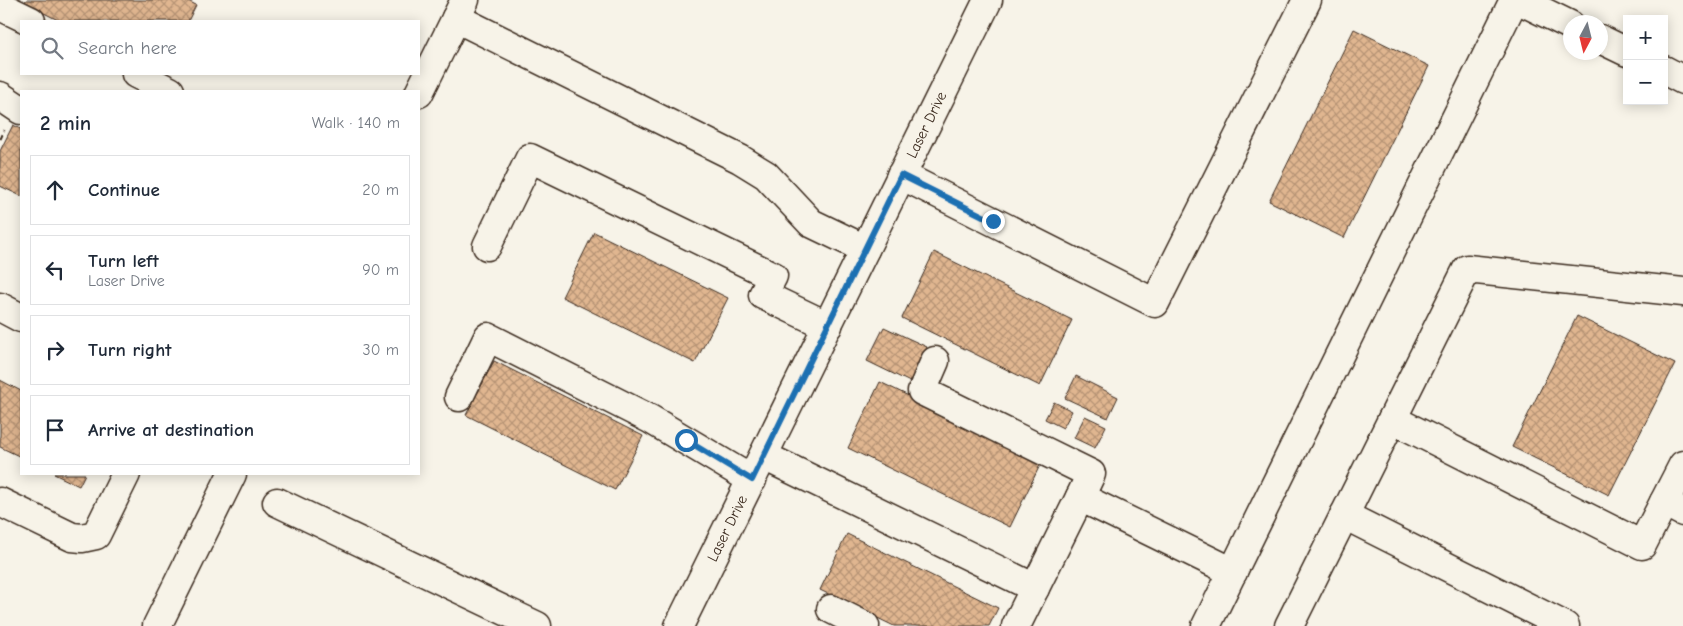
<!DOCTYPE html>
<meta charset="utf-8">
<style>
:root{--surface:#fff;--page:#f2f2f3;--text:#1f2937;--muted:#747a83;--line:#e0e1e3}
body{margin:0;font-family:"Comic Neue",sans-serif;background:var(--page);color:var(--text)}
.controls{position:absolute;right:15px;top:15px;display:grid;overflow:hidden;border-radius:0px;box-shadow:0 2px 12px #0003}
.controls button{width:45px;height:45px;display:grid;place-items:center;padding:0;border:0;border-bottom:1px solid var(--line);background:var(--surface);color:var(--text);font:25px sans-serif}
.compass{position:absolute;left:1563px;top:15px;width:45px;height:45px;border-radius:50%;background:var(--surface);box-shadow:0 2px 12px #0003;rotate:187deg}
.stop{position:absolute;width:15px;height:15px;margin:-11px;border:4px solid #1f6fb2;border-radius:50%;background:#fff}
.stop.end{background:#1f6fb2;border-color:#fff;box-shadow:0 1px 5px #0008}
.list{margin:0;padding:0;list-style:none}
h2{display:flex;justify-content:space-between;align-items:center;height:65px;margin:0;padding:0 20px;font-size:21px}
h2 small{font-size:16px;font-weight:400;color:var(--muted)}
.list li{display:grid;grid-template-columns:32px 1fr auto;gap:15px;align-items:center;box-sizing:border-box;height:70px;margin:0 10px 10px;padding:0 10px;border:1px solid var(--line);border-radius:0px}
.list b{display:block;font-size:19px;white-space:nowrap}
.list p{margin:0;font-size:16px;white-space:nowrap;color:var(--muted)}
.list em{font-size:16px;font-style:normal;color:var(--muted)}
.icon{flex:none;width:28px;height:28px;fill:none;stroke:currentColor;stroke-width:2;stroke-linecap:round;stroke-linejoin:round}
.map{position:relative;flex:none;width:1683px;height:626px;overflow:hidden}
.search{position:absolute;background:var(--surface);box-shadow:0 2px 12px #0003;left:20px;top:20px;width:400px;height:55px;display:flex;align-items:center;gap:12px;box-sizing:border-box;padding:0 18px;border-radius:0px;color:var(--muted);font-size:19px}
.panel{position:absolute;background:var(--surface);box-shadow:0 2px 12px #0003;left:20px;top:90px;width:400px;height:385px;border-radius:0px}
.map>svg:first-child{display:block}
.building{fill:url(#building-cross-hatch);stroke:#3b2a1e}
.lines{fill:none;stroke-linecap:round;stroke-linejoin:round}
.minor-casing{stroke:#3b2a1e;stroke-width:31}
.path{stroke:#3b2a1e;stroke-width:3;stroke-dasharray:5 4;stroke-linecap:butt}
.minor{stroke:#f7f3e8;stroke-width:28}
.route{stroke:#1f6fb2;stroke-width:6}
.labels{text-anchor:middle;stroke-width:4;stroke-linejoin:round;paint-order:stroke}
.street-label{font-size:15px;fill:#3b2a1e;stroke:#f7f3e8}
</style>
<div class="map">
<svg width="1683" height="626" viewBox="0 0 1683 626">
<defs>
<pattern id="building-cross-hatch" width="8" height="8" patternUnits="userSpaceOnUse" patternTransform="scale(1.25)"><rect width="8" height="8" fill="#e0b690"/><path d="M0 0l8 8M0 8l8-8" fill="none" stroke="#b79475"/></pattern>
</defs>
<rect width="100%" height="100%" fill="#f7f3e8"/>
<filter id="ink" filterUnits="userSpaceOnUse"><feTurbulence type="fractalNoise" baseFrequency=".02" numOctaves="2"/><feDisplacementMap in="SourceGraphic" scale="10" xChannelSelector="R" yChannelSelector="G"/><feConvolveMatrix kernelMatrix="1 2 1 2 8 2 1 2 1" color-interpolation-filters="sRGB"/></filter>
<g filter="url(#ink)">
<g class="building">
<polygon points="26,0 186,0 196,5 188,21 60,21 24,3"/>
<polygon points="1354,29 1429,66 1344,238 1269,201"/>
<polygon points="13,125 21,129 21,196 0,186 0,151"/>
<polygon points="594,232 728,298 695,363 562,297"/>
<polygon points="934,252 1072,320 1040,386 902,318"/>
<polygon points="1577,316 1675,364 1609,495 1512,447"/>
<polygon points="884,327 927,347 910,382 867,361"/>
<polygon points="494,361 643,436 615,490 466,415"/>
<polygon points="1076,376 1118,397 1108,418 1065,398"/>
<polygon points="0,380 21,391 21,457 0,447"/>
<polygon points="880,382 1042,461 1010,527 848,448"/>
<polygon points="1054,402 1072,411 1063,428 1045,419"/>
<polygon points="1085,416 1106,426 1095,448 1074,438"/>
<polygon points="54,474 85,474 79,486"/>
<polygon points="847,534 998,608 989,626 894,626 820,590"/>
</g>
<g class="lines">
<defs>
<g id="minor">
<polyline points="1519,0 1570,25"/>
<polyline points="0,6 31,21"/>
<polyline points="456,18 740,159 766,175 811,223 865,249"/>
<polyline points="1600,39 1627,52"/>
<polyline points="1664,70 1683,80"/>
<polyline points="136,74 170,91"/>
<polyline points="419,93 465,0"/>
<polyline points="0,96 21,110"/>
<polyline points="901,175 1155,303 1307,0"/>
<polyline points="487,246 530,158 773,276 763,295 828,326"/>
<polyline points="0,307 21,318"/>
<polyline points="935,361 922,391 1091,474 1080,497"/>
<polyline points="459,397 488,337 650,419 752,480"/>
<polyline points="1392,419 1642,545 1664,502"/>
<polyline points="764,456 1035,588"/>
<polyline points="1683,465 1664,502 1683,512"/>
<polyline points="0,502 72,537 82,538 96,535 126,474"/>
<polyline points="277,502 537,626"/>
<polyline points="1344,515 1565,626"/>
<polyline points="831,609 865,626"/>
<polyline points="157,626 232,474"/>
<path id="s1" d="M 679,626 L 988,0"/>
<polyline points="1016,626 1080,497 1233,572"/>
<polyline points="1206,626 1514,0"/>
<polyline points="1289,626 1467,269 1683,292"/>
</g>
</defs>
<use href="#minor" class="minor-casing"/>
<polyline class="path" points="0,139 4,130"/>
<use href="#minor" class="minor"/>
</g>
</g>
<g class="lines" filter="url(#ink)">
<polyline class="route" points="686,440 752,480 901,175 993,221"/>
</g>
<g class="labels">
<g class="street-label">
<text dy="5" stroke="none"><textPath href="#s1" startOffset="559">Laser Drive</textPath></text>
<text dy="5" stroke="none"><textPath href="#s1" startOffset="109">Laser Drive</textPath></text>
</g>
</g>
</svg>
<div class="controls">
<button>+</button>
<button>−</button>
</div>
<svg class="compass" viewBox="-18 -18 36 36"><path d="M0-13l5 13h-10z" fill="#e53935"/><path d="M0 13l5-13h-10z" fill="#747a83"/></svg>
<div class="stop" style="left:686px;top:440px"></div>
<div class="stop end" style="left:993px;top:221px"></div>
<div class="search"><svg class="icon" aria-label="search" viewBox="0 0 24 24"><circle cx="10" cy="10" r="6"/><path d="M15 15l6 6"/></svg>Search here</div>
<section class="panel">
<h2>2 min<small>Walk · 140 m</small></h2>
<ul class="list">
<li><svg class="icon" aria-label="ahead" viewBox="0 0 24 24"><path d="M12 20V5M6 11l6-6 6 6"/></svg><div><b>Continue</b></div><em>20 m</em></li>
<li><svg class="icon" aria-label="left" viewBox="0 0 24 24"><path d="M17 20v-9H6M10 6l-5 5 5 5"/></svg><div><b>Turn left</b><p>Laser Drive</p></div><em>90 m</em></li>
<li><svg class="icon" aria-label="right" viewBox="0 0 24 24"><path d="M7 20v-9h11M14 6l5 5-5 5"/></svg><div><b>Turn right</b></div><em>30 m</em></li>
<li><svg class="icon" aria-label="arrive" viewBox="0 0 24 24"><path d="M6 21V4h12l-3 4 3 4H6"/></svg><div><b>Arrive at destination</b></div></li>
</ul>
</section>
</div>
